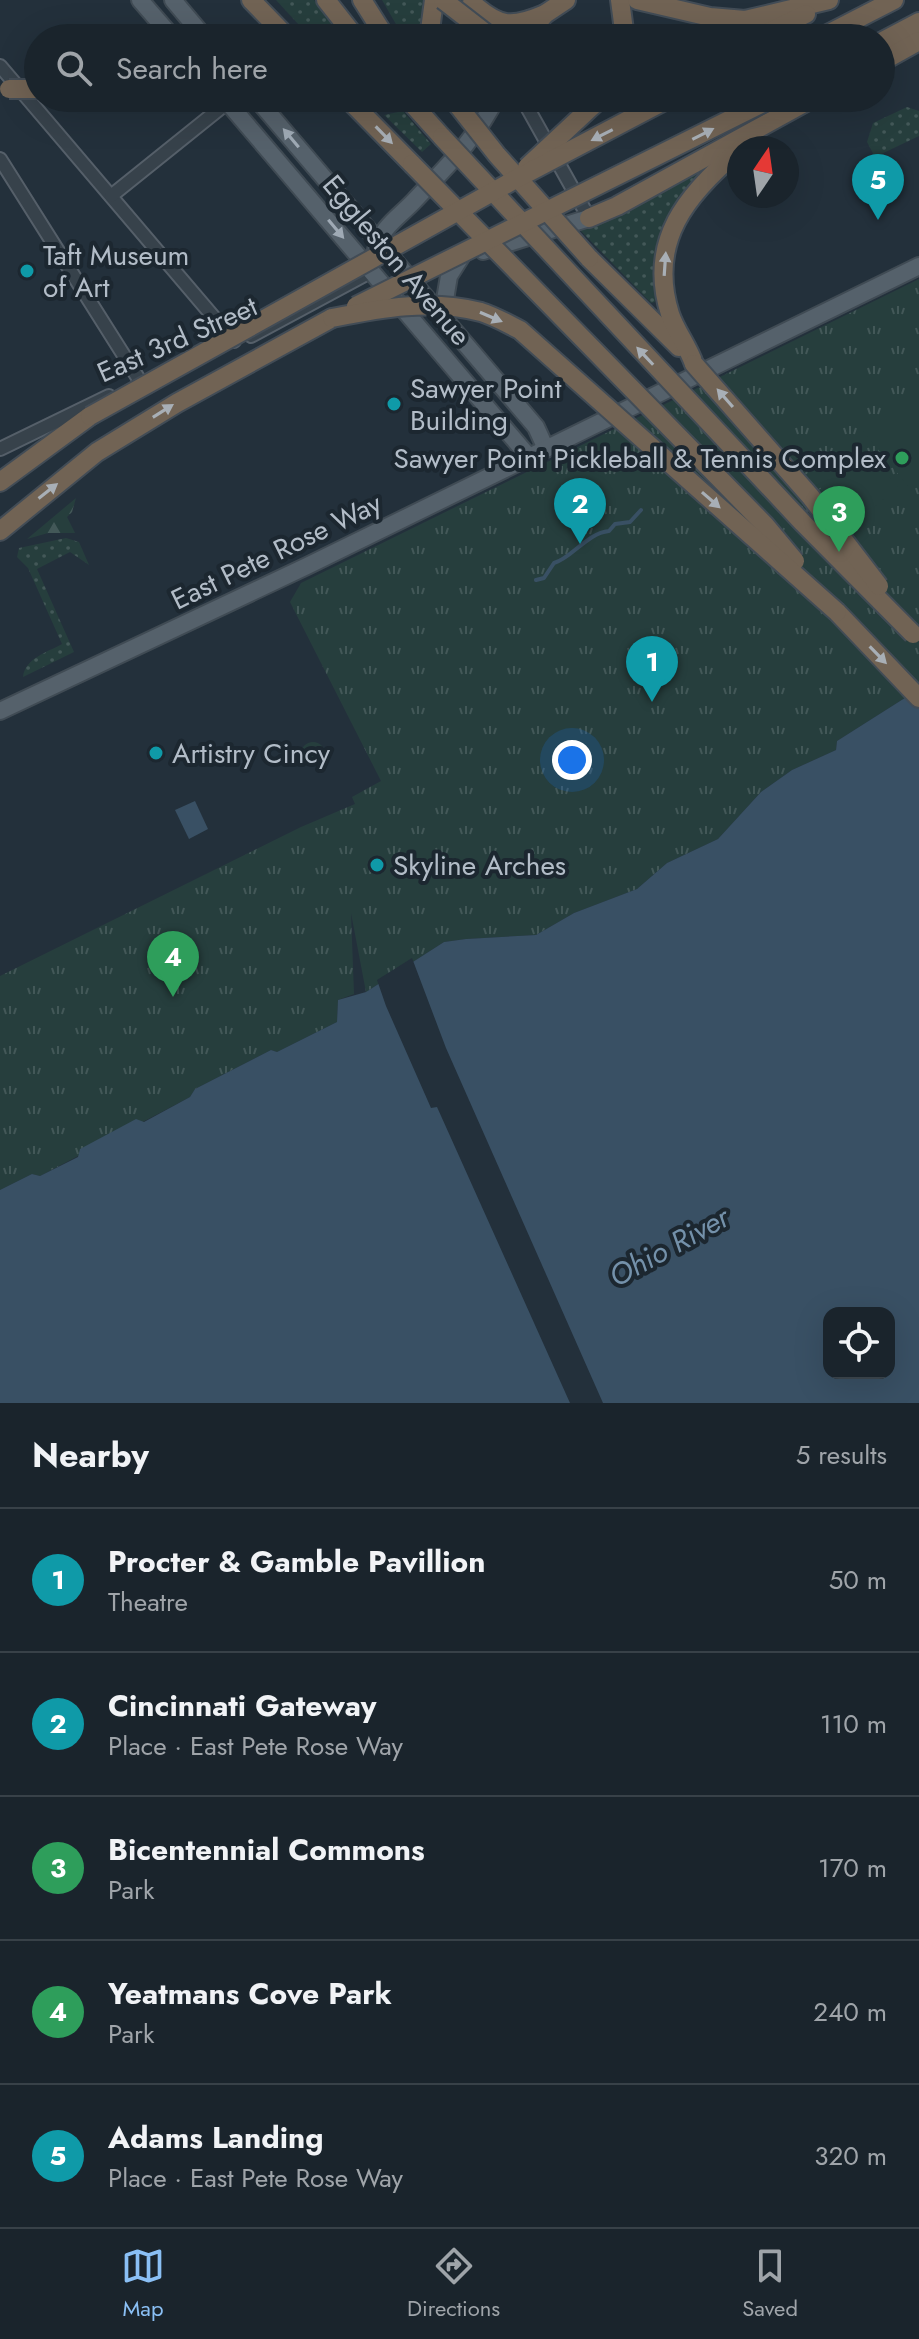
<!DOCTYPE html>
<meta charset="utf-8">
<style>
:root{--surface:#1a242c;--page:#232c34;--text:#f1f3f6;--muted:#9fa4a9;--line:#384148;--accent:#8abff4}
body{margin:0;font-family:Jost,sans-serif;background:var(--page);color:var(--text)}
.controls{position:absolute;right:24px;bottom:24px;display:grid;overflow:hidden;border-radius:16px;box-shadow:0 8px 32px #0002}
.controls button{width:72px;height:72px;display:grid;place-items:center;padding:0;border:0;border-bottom:2px solid var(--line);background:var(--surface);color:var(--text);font:40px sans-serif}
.compass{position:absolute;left:727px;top:136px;width:72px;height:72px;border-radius:50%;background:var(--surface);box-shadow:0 8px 32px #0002;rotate:13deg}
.you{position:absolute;left:572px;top:760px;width:28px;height:28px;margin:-20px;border:6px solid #fff;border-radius:50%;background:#1a73e8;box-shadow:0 0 0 12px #1a73e833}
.badge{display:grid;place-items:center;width:52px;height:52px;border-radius:50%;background:var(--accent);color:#fff;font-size:26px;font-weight:700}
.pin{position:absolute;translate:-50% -66px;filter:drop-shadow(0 2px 4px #0008)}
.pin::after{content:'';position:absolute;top:42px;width:28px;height:24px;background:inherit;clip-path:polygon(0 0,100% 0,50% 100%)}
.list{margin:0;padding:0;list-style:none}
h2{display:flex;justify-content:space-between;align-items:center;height:104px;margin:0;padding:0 32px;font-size:34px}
h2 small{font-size:26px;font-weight:400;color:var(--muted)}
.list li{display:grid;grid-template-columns:52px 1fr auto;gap:24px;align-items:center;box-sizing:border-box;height:144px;padding:0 32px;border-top:2px solid var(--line)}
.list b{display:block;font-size:30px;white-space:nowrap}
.list p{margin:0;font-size:26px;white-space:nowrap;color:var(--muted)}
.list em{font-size:26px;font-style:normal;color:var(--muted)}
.icon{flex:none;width:44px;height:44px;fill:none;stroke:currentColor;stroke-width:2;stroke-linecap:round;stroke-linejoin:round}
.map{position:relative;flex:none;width:919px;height:1403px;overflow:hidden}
.search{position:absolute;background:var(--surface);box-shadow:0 8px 32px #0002;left:24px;right:24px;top:24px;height:88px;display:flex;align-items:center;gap:20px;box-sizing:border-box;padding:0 28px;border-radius:44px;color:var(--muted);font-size:30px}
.sheet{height:824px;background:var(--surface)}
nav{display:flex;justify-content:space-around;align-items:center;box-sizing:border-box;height:112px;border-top:2px solid var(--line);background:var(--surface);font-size:22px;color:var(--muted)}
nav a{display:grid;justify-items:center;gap:4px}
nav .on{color:var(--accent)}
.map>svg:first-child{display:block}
.grass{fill:url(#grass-dots)}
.forest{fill:url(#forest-firs)}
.park{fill:url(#park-tufts)}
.pitch{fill:#263e3d}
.water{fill:#395064;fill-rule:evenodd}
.pier{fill:#23303b}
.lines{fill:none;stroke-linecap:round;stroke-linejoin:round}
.stream{stroke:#395064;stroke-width:4}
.minor-casing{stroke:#555f69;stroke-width:16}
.major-casing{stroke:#404b54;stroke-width:20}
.highway-casing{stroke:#424c56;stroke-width:22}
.minor{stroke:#37424b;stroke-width:12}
.major{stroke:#55616b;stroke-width:16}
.highway{stroke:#716354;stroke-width:18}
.highway-bridge-casing{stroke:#424c56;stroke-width:22;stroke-linecap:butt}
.highway-bridge{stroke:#716354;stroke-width:18}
.oneway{fill:#a8afb6}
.oneway2{fill:#9faab5}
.culture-dot{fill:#0f9aa8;stroke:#1c2730;stroke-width:3}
.leisure-dot{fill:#2e9e5b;stroke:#1c2730;stroke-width:3}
.labels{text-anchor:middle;stroke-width:8;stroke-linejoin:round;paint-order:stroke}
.poi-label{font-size:28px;fill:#b2bcc7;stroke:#1c2730;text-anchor:start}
.street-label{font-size:28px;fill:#b2bcc7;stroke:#1c2730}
.water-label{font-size:30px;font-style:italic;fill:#7491aa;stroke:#1c2730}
</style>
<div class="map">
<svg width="919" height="1403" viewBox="0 0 919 1403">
<defs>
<pattern id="grass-dots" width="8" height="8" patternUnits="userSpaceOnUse" patternTransform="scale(2)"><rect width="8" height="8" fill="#263e3d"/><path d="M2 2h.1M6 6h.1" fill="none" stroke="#435858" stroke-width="1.8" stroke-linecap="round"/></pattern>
<pattern id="forest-firs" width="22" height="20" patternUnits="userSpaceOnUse" patternTransform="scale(2)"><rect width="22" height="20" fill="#263e3d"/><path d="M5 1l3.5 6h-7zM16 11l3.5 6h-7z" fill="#435858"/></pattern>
<pattern id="park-tufts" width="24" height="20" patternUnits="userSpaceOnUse" patternTransform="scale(2)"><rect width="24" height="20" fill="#263e3d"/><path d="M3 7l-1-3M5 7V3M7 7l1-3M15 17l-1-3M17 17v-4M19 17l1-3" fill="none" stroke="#435858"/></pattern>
</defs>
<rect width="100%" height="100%" fill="#23303b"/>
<g class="grass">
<polygon points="276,0 314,0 343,38 311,38"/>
<polygon points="382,0 426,0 419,38 404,38"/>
<polygon points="907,107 919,111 919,136 875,157 867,142 873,123"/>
<polygon points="403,111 431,144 422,152 384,115"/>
<path d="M 704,168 C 662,211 655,244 655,302 L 651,303 L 578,228 Z"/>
<path d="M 66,538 L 79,542 L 89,565 L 70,552 L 37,569 L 74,652 L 23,677 C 25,658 48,652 62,644 L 28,568 L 17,557 L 19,548 Z"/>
<circle cx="313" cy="754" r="12"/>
</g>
<polygon class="forest" points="76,498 72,512 67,517 75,533 48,533 27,539"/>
<polygon class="park" points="919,279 919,689 837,741 836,750 792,770 761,792 718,839 667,863 637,889 574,913 536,935 466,939 444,942 366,992 351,913 354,994 338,1000 337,1022 277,1052 271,1050 195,1089 190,1097 40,1176 32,1174 0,1190 0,976 301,827 355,804 352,797 381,781 290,602 301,583"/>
<g class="pitch">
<polygon points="919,389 919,485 912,491 863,431"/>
<polygon points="865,450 898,487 841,536 809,499"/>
</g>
<g class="water">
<path d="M 919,689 L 919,1403 L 0,1403 L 0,1190 L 32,1174 L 40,1176 L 78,1157 L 80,1149 L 136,1119 L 144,1122 L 190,1097 L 195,1089 L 271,1050 L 277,1052 L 337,1022 L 338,1000 L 366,992 L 444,942 L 466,939 L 536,935 L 574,913 L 637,889 L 667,863 L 718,839 L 761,792 L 792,770 L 836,750 L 837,741 ZM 829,1313 L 889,1313 L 889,1373 L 829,1373 Z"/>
<polygon points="195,801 208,829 189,839 175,810"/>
</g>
<polygon class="pier" points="412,958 446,1048 603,1403 570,1403 437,1107 431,1108 386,1006 377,980"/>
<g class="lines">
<path class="stream" d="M 536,580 L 544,578 L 554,563 C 572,558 587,533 609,531 L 615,524 L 630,522 L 641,510"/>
<defs>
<g id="minor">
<polyline points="0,66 234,341"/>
<polyline points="522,98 589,218"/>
<polyline points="0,159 140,381"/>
<polyline points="111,196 228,102"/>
<polyline points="251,336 372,271"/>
<polyline points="0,449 109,396"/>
</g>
<g id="major">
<polyline points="140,0 173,38"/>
<polyline points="173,0 205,38"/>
<polyline points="224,98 529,457"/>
<polyline points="256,98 536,427 546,449"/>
<path d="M 376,250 C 381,227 399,217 414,201 C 444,169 477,138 496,98"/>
<polyline points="483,251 589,218"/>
<polyline points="442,317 449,276 461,257"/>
<polyline points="0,711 307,566 919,266"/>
</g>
<g id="highway">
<polyline points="251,0 288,38"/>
<polyline points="326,0 356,38"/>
<polyline points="362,0 386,38"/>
<polyline points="620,0 625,38"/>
<polyline points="637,0 710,17 745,20 829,0"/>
<path d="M 472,3 C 500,28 512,28 545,14"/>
<polyline points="429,38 434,0"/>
<polyline points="524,38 545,14 566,0"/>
<polyline points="756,38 806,14"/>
<polyline points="820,38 894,0"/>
<polyline points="881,42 919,22"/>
<polyline points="881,62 919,41"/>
<polyline points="347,98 412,164"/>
<polyline points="407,98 442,137"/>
<polyline points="589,218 617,206 813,98"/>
<polyline points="589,258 679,347"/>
<path d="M 694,364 C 688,346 676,332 670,314 C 647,241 687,194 739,150"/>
<polyline points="0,482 90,416"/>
<polyline points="0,531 97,452 177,403 332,318"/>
<polyline points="837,612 919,698"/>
</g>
</defs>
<use href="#minor" class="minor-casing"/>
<use href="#major" class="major-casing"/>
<use href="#highway" class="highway-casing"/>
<use href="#minor" class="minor"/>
<use href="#major" class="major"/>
<use href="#highway" class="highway"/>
<defs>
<g id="highway-bridge">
<polyline points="443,0 492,38"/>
<polyline points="9,89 38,89"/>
<polyline points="452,98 497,155 589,258"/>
<polyline points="442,137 803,523 913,634"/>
<polyline points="412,164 765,525 795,561"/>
<polyline points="527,167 601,98"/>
<polyline points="356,306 771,99"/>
<path d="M 332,318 C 382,308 430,299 481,312 C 494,316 508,324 520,330 L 837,612"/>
<polyline points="694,364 810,496 879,586"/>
<polyline points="90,416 514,180 670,98"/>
</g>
</defs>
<use href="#highway-bridge" class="highway-bridge-casing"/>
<use href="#highway-bridge" class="highway-bridge"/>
</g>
<defs><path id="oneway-solid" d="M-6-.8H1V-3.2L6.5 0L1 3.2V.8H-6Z" transform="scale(2)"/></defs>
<g class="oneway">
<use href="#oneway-solid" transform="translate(703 134) rotate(-27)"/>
<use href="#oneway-solid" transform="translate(384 135) rotate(46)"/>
<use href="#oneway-solid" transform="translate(602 135) rotate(153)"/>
<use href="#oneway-solid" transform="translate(665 264) rotate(-86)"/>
<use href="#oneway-solid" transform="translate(491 317) rotate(23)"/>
<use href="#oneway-solid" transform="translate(645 356) rotate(-133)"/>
<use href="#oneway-solid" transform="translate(725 398) rotate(-131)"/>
<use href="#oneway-solid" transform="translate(163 411) rotate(-32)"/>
<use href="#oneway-solid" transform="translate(48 491) rotate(-38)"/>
<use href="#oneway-solid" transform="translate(711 500) rotate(41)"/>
<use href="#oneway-solid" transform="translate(878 655) rotate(46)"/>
</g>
<g class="oneway2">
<use href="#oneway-solid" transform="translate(291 138) rotate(-130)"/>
<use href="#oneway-solid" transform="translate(336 229) rotate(50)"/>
</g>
<g class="culture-dot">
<circle cx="27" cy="271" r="8"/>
<circle cx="394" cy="404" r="8"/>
<circle cx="156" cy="753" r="8"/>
<circle cx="377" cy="865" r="8"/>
</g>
<circle class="leisure-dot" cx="902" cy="458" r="8"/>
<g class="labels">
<g class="poi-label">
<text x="43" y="265">Taft Museum<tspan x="43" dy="32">of Art</tspan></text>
<text x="410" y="398">Sawyer Point<tspan x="410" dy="32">Building</tspan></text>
<text x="886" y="468" text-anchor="end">Sawyer Point Pickleball &amp; Tennis Complex</text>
<text x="172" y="763">Artistry Cincy</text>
<text x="393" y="875">Skyline Arches</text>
</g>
<g class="street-label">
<text transform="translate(397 260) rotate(50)" y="10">Eggleston Avenue</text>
<text transform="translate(177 339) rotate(-24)" y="10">East 3rd Street</text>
<text transform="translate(276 551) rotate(-26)" y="10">East Pete Rose Way</text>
</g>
<g class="water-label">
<text transform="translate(669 1247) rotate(-29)" y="10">Ohio River</text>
</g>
</g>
</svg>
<div class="controls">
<button><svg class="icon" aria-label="locate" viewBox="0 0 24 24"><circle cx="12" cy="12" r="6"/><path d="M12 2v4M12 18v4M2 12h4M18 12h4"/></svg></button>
</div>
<svg class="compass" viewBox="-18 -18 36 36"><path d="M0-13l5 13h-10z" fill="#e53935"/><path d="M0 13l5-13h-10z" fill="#9fa4a9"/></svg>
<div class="you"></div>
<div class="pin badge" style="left:652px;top:702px;background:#0f9aa8">1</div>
<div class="pin badge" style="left:580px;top:544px;background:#0f9aa8">2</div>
<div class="pin badge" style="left:839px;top:552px;background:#2e9e5b">3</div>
<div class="pin badge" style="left:173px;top:997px;background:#2e9e5b">4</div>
<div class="pin badge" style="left:878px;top:220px;background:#0f9aa8">5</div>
<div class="search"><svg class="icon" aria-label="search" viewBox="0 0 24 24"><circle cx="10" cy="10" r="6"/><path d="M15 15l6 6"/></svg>Search here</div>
</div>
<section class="sheet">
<h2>Nearby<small>5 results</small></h2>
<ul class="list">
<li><span class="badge" style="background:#0f9aa8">1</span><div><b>Procter &amp; Gamble Pavillion</b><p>Theatre</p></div><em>50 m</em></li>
<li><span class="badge" style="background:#0f9aa8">2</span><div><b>Cincinnati Gateway</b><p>Place · East Pete Rose Way</p></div><em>110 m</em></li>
<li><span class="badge" style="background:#2e9e5b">3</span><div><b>Bicentennial Commons</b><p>Park</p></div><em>170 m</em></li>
<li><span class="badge" style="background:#2e9e5b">4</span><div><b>Yeatmans Cove Park</b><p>Park</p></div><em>240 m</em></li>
<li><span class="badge" style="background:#0f9aa8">5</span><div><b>Adams Landing</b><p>Place · East Pete Rose Way</p></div><em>320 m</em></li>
</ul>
</section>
<nav>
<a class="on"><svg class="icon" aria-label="map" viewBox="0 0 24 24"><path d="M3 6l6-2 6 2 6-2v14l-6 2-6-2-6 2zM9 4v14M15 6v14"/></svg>Map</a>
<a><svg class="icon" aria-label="directions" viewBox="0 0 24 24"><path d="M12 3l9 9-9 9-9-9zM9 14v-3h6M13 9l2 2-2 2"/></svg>Directions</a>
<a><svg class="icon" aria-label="saved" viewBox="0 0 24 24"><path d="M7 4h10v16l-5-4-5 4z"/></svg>Saved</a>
</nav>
